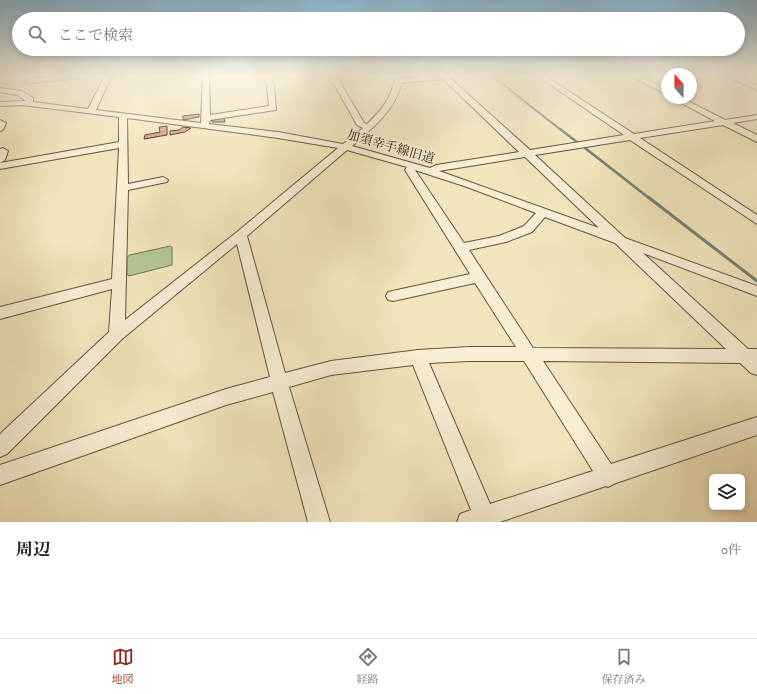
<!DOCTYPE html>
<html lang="ja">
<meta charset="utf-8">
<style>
:root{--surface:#fff;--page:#f2f2f2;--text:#222;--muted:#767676;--line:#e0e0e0;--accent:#8f2418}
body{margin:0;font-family:"IM FELL DW Pica","Noto Serif JP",serif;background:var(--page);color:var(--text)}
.controls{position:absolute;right:12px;bottom:12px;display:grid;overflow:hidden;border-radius:6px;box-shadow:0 2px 6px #0003}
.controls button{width:36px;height:36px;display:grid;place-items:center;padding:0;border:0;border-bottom:1px solid var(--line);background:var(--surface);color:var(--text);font:20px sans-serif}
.compass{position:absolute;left:661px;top:68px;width:36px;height:36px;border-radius:50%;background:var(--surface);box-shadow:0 2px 6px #0003;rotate:340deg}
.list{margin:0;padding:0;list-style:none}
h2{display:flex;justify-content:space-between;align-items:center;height:52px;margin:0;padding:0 16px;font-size:17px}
h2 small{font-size:13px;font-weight:400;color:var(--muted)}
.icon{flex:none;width:22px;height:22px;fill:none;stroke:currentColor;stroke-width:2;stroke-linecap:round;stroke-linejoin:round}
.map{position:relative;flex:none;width:757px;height:522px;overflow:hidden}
.search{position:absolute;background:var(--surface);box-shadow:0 2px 6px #0003;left:12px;right:12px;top:12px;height:44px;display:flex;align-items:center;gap:10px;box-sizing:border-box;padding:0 14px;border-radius:22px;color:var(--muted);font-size:15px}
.sheet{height:116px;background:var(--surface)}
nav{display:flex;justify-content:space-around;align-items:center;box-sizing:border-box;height:56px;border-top:1px solid var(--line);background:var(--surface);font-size:11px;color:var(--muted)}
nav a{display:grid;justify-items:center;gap:2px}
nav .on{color:var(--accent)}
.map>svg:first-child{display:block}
.green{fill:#b5c695;stroke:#747557}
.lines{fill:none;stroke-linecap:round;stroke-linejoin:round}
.stream-far2{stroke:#728175;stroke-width:2}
.stream-far1{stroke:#728175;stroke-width:2.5}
.stream{stroke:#728175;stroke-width:3}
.building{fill:#d39a7a;stroke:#342419}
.minor-casing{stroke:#645442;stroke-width:2}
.minor{fill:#f7eed4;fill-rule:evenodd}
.labels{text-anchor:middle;stroke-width:3.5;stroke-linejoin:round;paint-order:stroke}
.far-street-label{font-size:13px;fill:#342419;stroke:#f7eed4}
</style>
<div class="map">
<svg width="757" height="522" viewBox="0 0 757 522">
<rect width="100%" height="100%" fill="#f2e5bd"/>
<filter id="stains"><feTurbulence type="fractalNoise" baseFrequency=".005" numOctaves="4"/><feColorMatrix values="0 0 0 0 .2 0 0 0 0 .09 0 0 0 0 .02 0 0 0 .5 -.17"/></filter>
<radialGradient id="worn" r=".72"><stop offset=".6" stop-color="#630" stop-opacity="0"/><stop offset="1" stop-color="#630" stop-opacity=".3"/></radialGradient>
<polygon class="green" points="170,246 172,247 172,265 129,276 127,274 127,257 130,255"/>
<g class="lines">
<polyline class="stream-far2" points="491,75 561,130"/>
<g class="stream-far1">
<polyline points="560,129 577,142"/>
<polyline points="585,148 649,198"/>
</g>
<polyline class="stream" points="648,197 757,281"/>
</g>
<g class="building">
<polygon points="199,114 199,117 183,120 183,116"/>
<polygon points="224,118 225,122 212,122 212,120"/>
<polygon points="167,126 167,135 144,139 145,135 160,132 159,127"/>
<polygon points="183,127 191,128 185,132 170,135 170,131 179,130"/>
</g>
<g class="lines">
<defs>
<g id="minor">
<polygon points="67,75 93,75 90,77 29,83 25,81 29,79"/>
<path d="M 105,75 L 112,75 L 96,110 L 201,123 L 203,75 L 209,75 L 210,115 L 269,106 L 266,75 L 273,75 L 276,110 L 210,120 L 209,124 L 278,132 L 343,144 L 363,128 L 357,125 L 329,75 L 336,75 L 364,123 L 367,124 C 382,110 393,96 395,75 L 402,75 L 402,79 L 438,75 L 465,75 L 450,78 L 530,150 L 624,135 L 536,75 L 544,75 L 634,134 L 715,121 L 672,98 L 682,98 L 725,120 L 757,115 L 757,119 L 733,123 L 757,135 L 757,142 L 723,125 L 640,138 L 757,215 L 757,224 L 630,140 L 535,155 L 625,238 L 757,286 L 757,296 L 643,253 L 748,349 L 757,349 L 757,375 L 751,373 L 740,363 L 543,361 L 611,464 L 757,417 L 757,435 L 616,483 L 608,487 L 606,486 L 500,522 L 457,522 L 460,514 L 471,510 L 413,365 L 331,375 L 289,387 L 330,522 L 308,522 L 273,392 L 226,405 L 0,485 L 0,465 L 226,389 L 270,377 L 237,244 L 122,339 L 7,454 L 0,457 L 0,434 L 109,332 L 112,289 L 0,319 L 0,307 L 112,279 L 119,148 L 0,169 L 0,163 L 119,142 L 119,117 L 22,105 L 0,106 L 0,102 L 26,101 L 17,95 L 0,92 L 0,88 L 22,91 L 33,98 L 33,102 L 88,109 ZM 443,79 L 519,152 L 436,165 L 430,168 L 352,146 C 373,128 394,111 402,83 ZM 127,118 L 278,138 L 338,148 L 237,232 L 125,320 L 128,190 L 167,182 L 168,180 L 163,177 L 128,184 ZM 347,150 L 407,167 L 405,170 L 470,274 L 388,292 L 386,296 L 388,300 L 393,301 L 475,283 L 516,347 L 469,347 L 418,350 L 331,361 L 285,373 L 247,236 ZM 525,157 L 599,228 L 439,171 ZM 415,170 L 467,187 L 536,213 L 524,226 L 499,236 L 464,243 ZM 545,217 L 615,243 L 726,349 L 533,348 L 469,250 L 506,242 L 532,232 ZM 469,361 L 524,361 L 593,471 L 490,504 L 429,363 Z"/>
<polygon points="629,75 638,75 667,90 667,95"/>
<polygon points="723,75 732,75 757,85 757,90"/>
<polygon points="0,120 6,123 3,130 0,131"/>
<polygon points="3,148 8,151 5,160 0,163 0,149"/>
</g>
</defs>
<use href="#minor" class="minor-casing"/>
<use href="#minor" class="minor"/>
</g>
<linearGradient id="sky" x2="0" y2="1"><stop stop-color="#89b8d3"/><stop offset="0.51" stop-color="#f9f3e1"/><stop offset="1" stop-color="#f9f3e1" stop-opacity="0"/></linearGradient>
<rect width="757" height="148" fill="url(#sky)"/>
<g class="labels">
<g class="far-street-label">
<text transform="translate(391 146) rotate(16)" y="5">加須幸手線旧道</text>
</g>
</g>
<rect width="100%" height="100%" filter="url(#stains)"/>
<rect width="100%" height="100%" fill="url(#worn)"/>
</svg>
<div class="controls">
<button><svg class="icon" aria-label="layers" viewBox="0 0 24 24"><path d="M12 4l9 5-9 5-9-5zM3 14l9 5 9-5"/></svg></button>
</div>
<svg class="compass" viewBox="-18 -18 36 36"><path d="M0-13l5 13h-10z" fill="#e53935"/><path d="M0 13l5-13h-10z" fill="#767676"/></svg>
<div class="search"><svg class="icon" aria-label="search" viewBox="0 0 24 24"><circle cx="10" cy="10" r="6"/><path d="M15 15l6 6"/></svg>ここで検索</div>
</div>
<section class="sheet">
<h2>周辺<small>0件</small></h2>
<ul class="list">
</ul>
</section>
<nav>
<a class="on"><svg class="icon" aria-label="map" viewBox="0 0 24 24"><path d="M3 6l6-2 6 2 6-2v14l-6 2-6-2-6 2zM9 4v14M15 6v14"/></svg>地図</a>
<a><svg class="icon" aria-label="directions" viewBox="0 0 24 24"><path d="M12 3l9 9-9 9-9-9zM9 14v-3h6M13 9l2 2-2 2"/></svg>経路</a>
<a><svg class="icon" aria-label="saved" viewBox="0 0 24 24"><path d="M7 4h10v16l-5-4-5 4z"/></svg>保存済み</a>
</nav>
